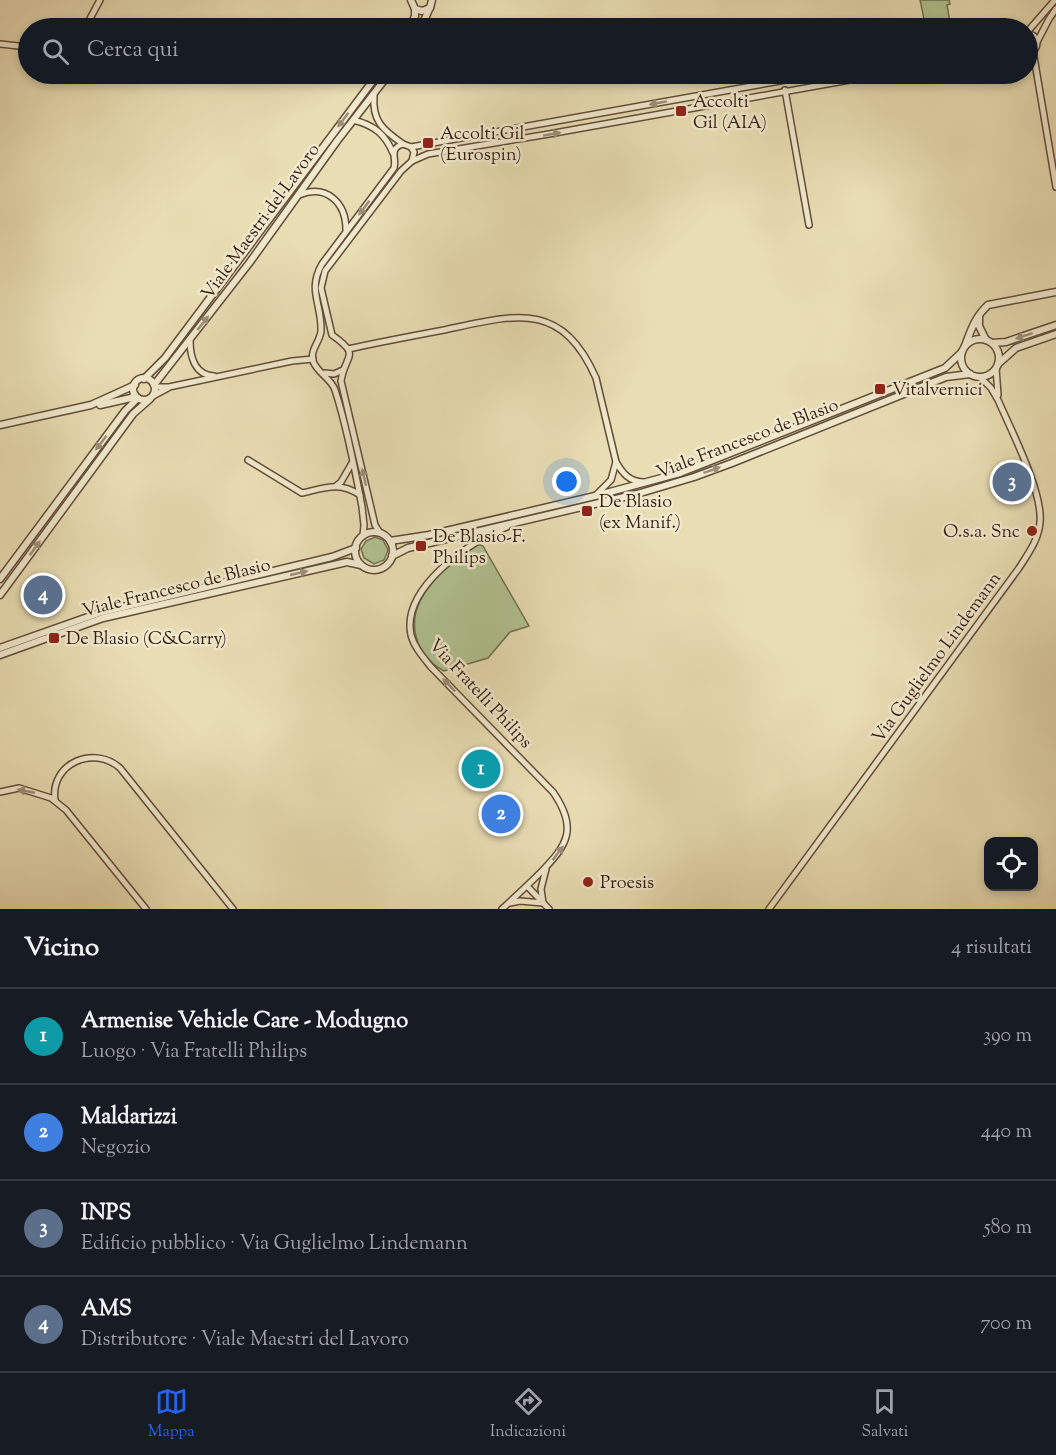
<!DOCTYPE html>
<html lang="it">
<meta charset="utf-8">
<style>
:root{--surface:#171b24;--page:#20242c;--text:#f1f3f6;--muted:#9ea1a6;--line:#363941;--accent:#2563eb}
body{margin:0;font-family:"Sorts Mill Goudy",serif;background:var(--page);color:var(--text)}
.controls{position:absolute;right:18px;bottom:18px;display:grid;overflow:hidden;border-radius:12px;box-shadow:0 3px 9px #0003}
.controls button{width:54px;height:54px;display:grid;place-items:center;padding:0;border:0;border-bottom:2px solid var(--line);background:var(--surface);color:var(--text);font:30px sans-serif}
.you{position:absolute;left:567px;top:482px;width:21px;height:21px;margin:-15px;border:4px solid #fff;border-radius:50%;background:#1a73e8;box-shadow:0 0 0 9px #1a73e833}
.badge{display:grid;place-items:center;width:39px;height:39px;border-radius:50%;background:var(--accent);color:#fff;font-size:20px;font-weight:700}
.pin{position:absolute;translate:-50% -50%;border:3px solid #fff;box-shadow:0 2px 6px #0006}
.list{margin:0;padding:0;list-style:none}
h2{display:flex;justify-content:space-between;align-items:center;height:78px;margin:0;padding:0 24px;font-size:26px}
h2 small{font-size:20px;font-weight:400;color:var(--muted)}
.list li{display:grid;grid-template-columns:39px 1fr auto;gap:18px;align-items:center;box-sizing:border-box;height:96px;padding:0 24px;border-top:2px solid var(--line)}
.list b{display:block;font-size:22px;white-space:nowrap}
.list p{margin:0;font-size:20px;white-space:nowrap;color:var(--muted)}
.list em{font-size:20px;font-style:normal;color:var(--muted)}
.icon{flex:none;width:33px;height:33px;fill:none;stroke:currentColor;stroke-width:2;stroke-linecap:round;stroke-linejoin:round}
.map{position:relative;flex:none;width:1056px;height:909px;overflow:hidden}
.search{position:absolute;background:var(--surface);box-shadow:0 3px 9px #0003;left:18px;right:18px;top:18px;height:66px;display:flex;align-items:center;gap:15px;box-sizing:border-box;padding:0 21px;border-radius:33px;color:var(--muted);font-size:22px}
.sheet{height:462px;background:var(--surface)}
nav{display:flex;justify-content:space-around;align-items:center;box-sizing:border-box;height:84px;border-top:2px solid var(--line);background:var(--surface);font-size:16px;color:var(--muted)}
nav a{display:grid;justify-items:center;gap:3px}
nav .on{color:var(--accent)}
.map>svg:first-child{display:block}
.grass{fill:#b1c290;stroke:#727050;stroke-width:1.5}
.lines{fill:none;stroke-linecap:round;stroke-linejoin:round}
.minor-casing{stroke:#614d3a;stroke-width:8}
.tertiary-casing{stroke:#614d3a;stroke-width:9}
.minor{stroke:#f1e9ce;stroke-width:5}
.tertiary{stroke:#f1e9ce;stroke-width:6}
.oneway{fill:#9c8d79}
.poi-dot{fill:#8f2418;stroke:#f1e9ce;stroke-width:2}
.labels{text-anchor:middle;stroke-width:5;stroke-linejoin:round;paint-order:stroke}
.poi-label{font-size:18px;fill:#341d11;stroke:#f1e9ce;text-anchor:start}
.street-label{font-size:18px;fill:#341d11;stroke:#f1e9ce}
</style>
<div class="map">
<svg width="1056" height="909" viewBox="0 0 1056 909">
<rect width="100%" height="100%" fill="#e9ddb3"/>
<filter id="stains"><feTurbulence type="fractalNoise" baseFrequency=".00333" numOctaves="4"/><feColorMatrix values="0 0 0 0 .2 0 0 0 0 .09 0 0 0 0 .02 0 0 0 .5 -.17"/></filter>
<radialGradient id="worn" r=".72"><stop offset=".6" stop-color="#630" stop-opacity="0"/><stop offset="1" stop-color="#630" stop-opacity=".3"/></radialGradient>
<g class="grass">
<polygon points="920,0 949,0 950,4 947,5 951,28 926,28"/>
<polygon points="375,537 383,540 388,550 384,560 374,564 364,558 361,549 366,541"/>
<path d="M 478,544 L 483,546 L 529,626 L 510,632 L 488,658 L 444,671 C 431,664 422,655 417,640 C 403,598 449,564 478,544 Z"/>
</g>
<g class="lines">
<defs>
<g id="minor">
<polyline points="85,28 100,0"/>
<polyline points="1028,31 1055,0"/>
<path d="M 1028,33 L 1034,36 C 1038,41 1038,47 1033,51 L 1056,187"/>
<polyline points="1037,42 1049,19 1056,9"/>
<polyline points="0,44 28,47"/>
<polyline points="785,90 809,225"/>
<path d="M 374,96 C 372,121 383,130 403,144"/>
<path d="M 353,120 C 374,125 385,134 393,153"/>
<polyline points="411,147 819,74"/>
<path d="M 299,195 C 326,184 346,202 346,230"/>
<path d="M 190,340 C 190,357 195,375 214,376"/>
<path d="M 348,349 C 380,342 412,336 444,330 C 514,315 561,299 596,378 L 616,462 C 623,474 629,481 643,482"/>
<polyline points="996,368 998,395"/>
<polyline points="325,373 334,374 343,370"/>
<polyline points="155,387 169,387 292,361 313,359"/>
<polyline points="153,396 168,388"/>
<path d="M 248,460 L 302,493 C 325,488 339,481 360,495"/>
<polyline points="336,486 341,482 352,463"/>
<polyline points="596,495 611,480 616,462"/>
<path d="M 380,533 L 375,525 L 341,381 C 345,354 362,356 332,335 L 321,288 L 325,271 L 401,171 L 412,161 L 428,154 L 549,134 L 883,74"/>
<path d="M 363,536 L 364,525 L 362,507 C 355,469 347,427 335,390 C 331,378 317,373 313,361 C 310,349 320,342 321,331 C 322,304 307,290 322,264 L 394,168 C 397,158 388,149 403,144 L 411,147 L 414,152 L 412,161"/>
<polyline points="0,792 19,788 51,798 66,810 146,909"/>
<path d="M 55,800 C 50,763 94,745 120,768 L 233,909"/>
<polyline points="527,886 549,909"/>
<polyline points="510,903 520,901 543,903 541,889 546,869"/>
<path d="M 502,909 C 515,897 528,885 540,873 C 568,845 578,828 553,792 L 431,667 C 423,657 414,647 411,635 C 401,588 470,541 507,527"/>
<path d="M 769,909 L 1019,568 C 1028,554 1039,539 1040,522 C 1043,492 1011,430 998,400 L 991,388 L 980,377"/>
</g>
<g id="tertiary">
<polyline points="411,0 415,9 422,11 430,8 432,0"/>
<polyline points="410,28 415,16 415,9"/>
<polyline points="421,28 430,7"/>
<polyline points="979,316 979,326 986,340"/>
<circle cx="980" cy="358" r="19"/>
<polyline points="992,343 1006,342 1056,325"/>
<path d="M 965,346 C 971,330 975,317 988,305 L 1056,292"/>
<polyline points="998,364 1016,348 1056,334"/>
<circle cx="144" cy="389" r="11"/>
<polyline points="144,379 165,358 378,74"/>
<polyline points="154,385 250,262 337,141 389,74"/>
<polyline points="100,405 131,398 135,395"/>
<polyline points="0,425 91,405 135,385"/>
<circle cx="374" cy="551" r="19"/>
<polyline points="390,541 429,535 595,496 680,473 945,368 962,352"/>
<polyline points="392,556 408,548 637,494 694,477 732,463 946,377 970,374"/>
<polyline points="0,579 125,411 138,398"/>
<polyline points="0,595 133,414 150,399"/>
<polyline points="0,648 102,612 332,557 356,548"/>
<polyline points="0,655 103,618 347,562 361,565"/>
</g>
</defs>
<use href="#minor" class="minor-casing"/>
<use href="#tertiary" class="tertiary-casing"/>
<use href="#minor" class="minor"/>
<use href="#tertiary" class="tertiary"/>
</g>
<defs><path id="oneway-solid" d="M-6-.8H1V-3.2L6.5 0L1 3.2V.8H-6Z" transform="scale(1.5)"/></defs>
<g class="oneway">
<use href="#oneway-solid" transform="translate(658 103) rotate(170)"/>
<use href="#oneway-solid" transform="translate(343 120) rotate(127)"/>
<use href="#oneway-solid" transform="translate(552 134) rotate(-10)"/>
<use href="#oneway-solid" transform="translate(364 208) rotate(127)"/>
<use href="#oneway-solid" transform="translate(203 323) rotate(-52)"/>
<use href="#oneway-solid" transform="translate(1024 336) rotate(162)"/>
<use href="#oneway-solid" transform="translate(101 443) rotate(127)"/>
<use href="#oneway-solid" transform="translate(712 470) rotate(-19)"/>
<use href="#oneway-solid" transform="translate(364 477) rotate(-103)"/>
<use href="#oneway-solid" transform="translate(35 548) rotate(-54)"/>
<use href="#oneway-solid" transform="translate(299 573) rotate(-13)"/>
<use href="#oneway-solid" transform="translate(449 685) rotate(-134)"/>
<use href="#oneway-solid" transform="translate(26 791) rotate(-169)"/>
<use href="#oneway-solid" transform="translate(558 853) rotate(-53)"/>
</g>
<g class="poi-dot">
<rect x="675" y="105" width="12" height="12" rx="3"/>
<rect x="422" y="137" width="12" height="12" rx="3"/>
<rect x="874" y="383" width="12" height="12" rx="3"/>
<rect x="581" y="505" width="12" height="12" rx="3"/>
<circle cx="1032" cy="531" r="6"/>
<rect x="415" y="540" width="12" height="12" rx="3"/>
<rect x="48" y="632" width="12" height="12" rx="3"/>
<circle cx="588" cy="882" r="6"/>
</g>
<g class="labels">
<g class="poi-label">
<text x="693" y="107">Accolti<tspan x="693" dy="21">Gil (AIA)</tspan></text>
<text x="440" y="139">Accolti Gil<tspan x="440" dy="21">(Eurospin)</tspan></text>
<text x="892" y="395">Vitalvernici</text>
<text x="599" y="507">De Blasio<tspan x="599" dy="21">(ex Manif.)</tspan></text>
<text x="1020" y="537" text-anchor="end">O.s.a. Snc</text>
<text x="433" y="542">De Blasio-F.<tspan x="433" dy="21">Philips</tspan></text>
<text x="66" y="644">De Blasio (C&amp;Carry)</text>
<text x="600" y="888">Proesis</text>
</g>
<g class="street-label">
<text transform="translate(260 221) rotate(-54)" y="6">Viale Maestri del Lavoro</text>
<text transform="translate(747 438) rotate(-21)" y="6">Viale Francesco de Blasio</text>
<text transform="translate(176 587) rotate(-14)" y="6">Viale Francesco de Blasio</text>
<text transform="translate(936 657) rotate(-54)" y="6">Via Guglielmo Lindemann</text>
<text transform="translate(481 693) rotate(47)" y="6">Via Fratelli Philips</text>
</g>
</g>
<rect width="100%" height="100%" filter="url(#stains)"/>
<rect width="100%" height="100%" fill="url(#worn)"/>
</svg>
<div class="controls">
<button><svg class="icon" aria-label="locate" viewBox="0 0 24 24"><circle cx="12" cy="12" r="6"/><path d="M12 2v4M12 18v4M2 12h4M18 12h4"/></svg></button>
</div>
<div class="you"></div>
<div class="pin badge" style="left:481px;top:769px;background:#0f9aa8">1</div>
<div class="pin badge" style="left:501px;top:814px;background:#3f7fe0">2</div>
<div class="pin badge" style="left:1012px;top:482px;background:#5c6f8a">3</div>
<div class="pin badge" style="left:43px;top:595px;background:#5c6f8a">4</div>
<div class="search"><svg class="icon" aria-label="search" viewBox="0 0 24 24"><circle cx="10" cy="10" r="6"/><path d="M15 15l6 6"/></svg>Cerca qui</div>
</div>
<section class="sheet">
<h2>Vicino<small>4 risultati</small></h2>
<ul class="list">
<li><span class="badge" style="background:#0f9aa8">1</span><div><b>Armenise Vehicle Care - Modugno</b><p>Luogo · Via Fratelli Philips</p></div><em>390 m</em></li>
<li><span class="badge" style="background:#3f7fe0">2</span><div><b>Maldarizzi</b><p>Negozio</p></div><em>440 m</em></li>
<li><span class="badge" style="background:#5c6f8a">3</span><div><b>INPS</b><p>Edificio pubblico · Via Guglielmo Lindemann</p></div><em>580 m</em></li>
<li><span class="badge" style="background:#5c6f8a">4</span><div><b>AMS</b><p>Distributore · Viale Maestri del Lavoro</p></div><em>700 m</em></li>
</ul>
</section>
<nav>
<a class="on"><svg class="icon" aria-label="map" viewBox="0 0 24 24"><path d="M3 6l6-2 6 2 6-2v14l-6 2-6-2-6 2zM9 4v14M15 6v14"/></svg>Mappa</a>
<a><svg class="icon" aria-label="directions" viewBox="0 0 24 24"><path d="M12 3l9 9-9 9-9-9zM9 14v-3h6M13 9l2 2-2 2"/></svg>Indicazioni</a>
<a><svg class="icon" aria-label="saved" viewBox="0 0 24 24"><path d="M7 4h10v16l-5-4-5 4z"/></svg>Salvati</a>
</nav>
